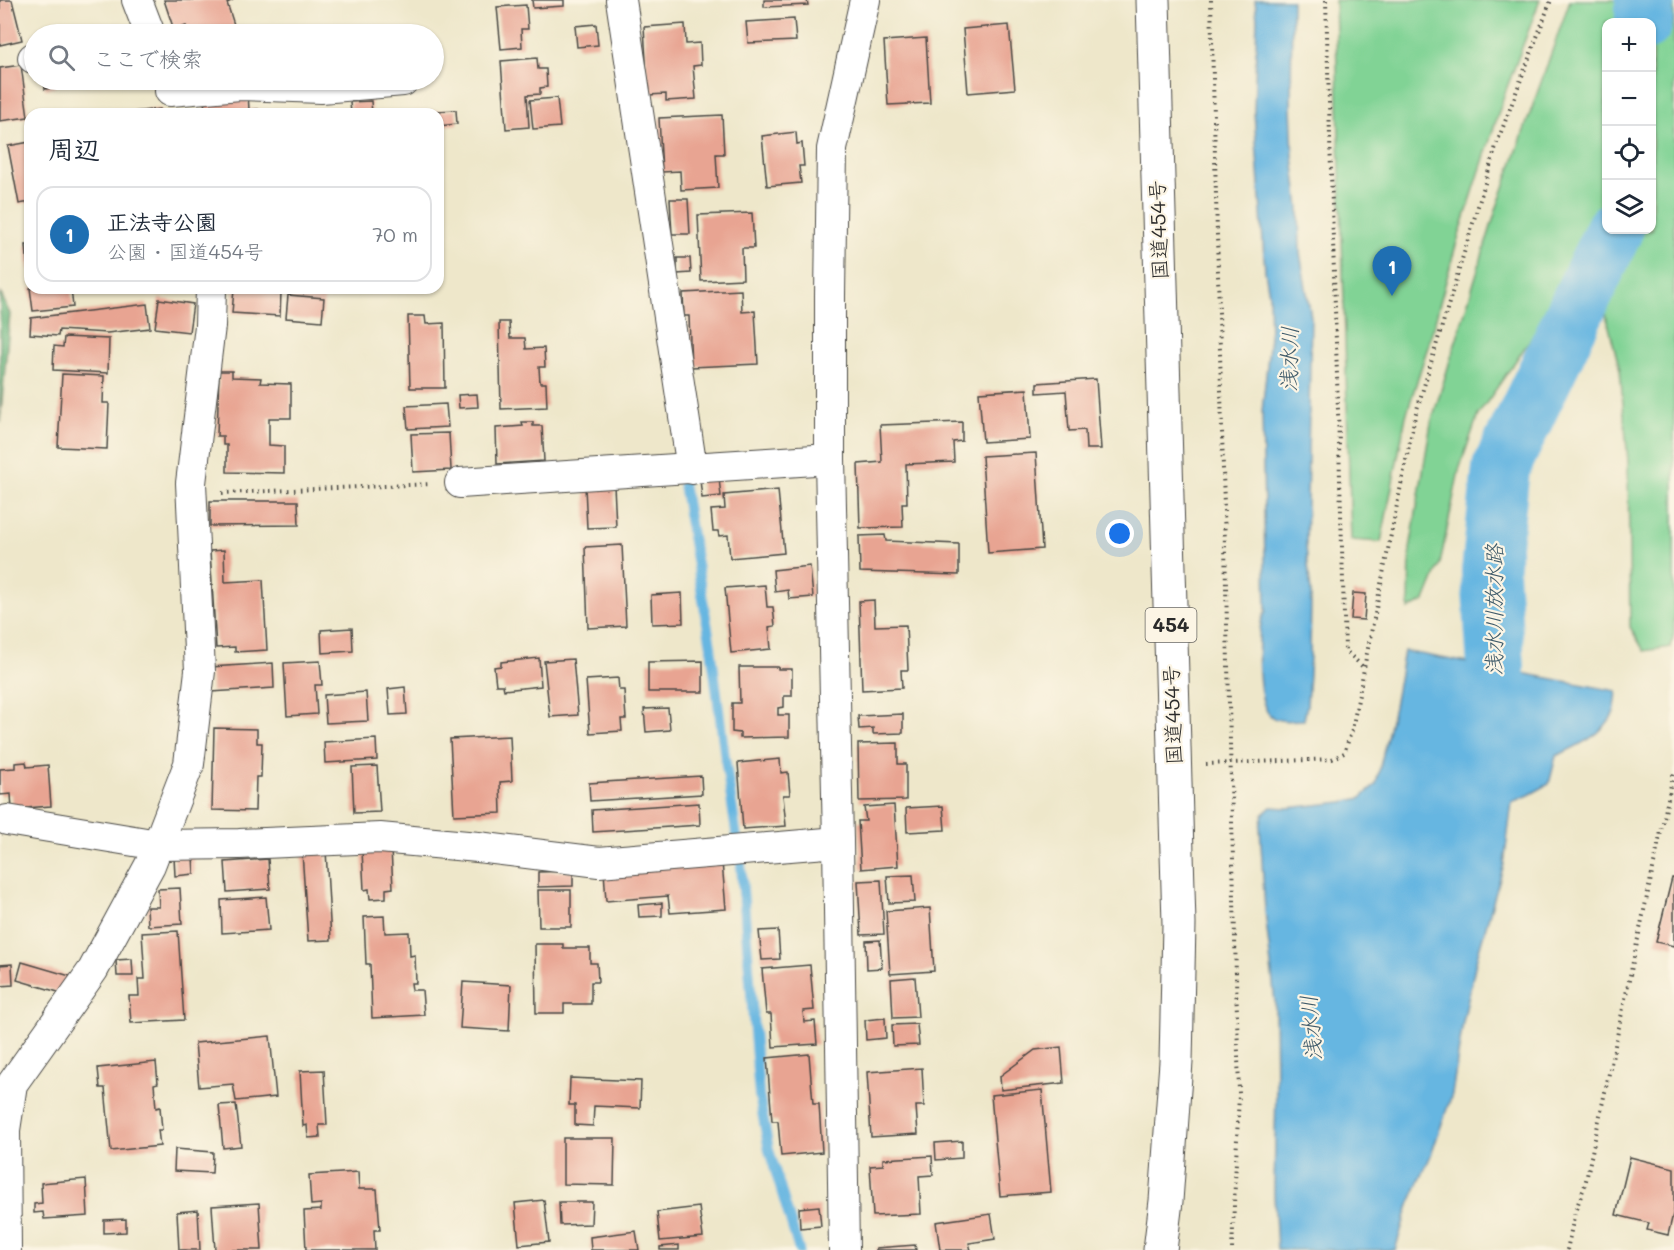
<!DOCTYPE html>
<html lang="ja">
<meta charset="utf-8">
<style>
:root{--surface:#fff;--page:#f2f2f3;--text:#1f2937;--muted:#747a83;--line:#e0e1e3;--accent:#1f6fb2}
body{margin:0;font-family:Mali,"Klee One",sans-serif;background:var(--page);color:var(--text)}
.controls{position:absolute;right:18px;top:18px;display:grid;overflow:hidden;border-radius:12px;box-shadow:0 2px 4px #0004}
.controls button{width:54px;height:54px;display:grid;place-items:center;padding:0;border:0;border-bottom:2px solid var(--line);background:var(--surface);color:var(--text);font:30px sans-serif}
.you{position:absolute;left:1120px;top:534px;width:21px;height:21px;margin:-15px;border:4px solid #fff;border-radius:50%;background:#1a73e8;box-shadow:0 0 0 9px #1a73e833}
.badge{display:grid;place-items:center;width:39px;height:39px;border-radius:50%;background:var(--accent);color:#fff;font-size:20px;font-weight:700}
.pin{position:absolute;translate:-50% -50px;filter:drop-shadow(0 2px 3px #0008)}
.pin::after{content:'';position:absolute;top:32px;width:21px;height:18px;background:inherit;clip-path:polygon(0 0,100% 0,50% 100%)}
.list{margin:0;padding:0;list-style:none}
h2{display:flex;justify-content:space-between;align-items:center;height:78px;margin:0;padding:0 24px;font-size:26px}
h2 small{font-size:20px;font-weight:400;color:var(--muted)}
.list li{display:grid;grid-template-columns:39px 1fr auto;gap:18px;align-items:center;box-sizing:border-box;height:96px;margin:0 12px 12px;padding:0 12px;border:2px solid var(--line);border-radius:18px}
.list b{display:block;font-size:22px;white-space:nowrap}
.list p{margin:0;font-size:20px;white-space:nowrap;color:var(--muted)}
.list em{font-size:20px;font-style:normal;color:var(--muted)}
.icon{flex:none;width:33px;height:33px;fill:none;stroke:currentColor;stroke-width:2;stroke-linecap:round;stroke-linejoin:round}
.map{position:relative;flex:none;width:1674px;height:1250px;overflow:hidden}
.search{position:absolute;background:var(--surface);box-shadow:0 2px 4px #0004;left:24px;top:24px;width:420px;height:66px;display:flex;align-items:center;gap:15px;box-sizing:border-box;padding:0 21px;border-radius:33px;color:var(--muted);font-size:22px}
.panel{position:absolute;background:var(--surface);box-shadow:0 2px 4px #0004;left:24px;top:108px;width:420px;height:186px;border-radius:18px}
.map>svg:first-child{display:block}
.green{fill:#81d395;stroke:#567f60;stroke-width:1.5;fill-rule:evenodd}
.forest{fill:#68b57e;stroke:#4a7054;stroke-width:1.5}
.water{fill:#66b6e1;stroke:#487086;stroke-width:1.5}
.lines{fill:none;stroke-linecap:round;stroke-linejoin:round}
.stream{stroke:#66b6e1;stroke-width:10}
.river{stroke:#66b6e1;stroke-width:58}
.building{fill:#e8a492}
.minor-casing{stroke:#484743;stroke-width:32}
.trunk-casing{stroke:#484743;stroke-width:35}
.path{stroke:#484743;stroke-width:4;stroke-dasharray:1.5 4.5;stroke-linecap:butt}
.minor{stroke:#fff;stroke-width:30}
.trunk{stroke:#fff;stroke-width:33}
.labels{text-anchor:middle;stroke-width:4.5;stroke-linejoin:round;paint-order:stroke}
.shield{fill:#fcf5e5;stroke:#6a6863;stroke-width:1.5}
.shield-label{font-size:20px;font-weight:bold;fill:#2b2b2b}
.street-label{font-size:21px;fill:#2b2b2b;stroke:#fcf5e5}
.water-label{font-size:22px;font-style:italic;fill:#405c6b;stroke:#fcf5e5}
</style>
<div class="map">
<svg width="1674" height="1250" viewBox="0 0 1674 1250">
<rect width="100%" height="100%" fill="#fcf5e5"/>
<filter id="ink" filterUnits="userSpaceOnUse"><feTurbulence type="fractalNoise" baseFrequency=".0167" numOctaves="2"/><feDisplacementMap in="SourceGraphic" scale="12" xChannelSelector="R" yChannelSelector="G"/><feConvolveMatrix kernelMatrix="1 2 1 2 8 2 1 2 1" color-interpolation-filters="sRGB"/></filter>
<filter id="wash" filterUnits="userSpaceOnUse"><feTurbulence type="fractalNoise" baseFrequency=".008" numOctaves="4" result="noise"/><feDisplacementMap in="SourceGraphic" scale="24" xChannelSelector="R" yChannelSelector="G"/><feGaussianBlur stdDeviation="1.35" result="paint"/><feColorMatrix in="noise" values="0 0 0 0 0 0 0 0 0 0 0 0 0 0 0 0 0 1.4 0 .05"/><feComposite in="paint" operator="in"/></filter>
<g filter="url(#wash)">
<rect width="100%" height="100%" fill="#eee7ca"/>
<g class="green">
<polygon points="1335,0 1540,0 1506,90 1456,245 1428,346 1406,416 1381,542 1351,540"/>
<path d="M 1570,0 L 1674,0 L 1674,632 L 1671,647 L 1644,651 L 1630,627 L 1628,461 L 1620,370 L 1605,311 L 1537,330 L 1478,415 L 1459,470 L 1440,564 L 1425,601 L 1409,609 L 1410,549 L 1431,423 L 1496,210 ZM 1606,22 L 1652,22 L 1652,230 L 1606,230 Z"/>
</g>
<polygon class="forest" points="0,292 10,314 0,422"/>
<g class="water">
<path d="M 1255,0 L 1292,0 L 1291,106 L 1293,156 L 1299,208 L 1300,253 L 1311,317 L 1306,547 L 1311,592 L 1310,656 L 1307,705 L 1304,720 C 1295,720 1281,723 1272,717 C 1256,707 1257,642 1261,624 C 1261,619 1264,615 1266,611 L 1262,412 L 1270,337 L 1269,294 L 1265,271 L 1254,112 L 1257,19 Z"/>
<path d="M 1404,651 L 1617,691 C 1616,698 1616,708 1613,714 C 1601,737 1577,746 1556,756 L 1549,784 L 1529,795 L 1512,802 L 1504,864 L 1477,957 L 1463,1022 L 1452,1094 L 1431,1155 L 1409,1205 L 1395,1250 L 1277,1250 L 1274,1193 L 1276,1087 L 1275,1002 L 1265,911 L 1260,827 L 1263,814 L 1271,807 L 1288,808 L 1343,802 L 1361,798 L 1376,784 L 1394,707 Z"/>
</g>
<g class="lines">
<polyline class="stream" points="681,472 711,646 725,758 741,865 759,1095 769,1150 799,1250"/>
<g class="river">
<polyline points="1644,22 1644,4 1646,0"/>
<polyline points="1484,747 1496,668 1490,572 1501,468 1614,230"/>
</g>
</g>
<g id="blocks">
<g class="building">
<polygon points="0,0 12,0 22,40 0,45"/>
<polygon points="164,0 233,0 227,3 237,34 189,34 186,26 174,30"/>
<polygon points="532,0 564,0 564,6 533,8"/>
<polygon points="764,0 807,0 808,5 764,7"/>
<polygon points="526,5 528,29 521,29 522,47 501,49 497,7"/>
<polygon points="794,19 796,41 748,43 746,22"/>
<polygon points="596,24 598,45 577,47 575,26"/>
<polygon points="685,24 686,44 700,43 701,65 693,66 696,99 666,101 666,94 648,95 644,27"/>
<polygon points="1009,25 1015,89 968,93 963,29"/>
<polygon points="926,38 930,103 888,105 884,41"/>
<polygon points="537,58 538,69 546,69 547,87 540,88 540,94 527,95 529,127 506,129 501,61"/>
<polygon points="21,65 28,117 0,121 0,68"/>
<polygon points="44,80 54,80 55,87 45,89"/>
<polygon points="248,93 249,110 258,109 258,114 205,114 204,97"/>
<polygon points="557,98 560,127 533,129 530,100"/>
<polygon points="371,101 372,114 351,114 350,102"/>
<polygon points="160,109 161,114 132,114 132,112"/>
<polygon points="456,110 457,124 438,126 438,114 416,114 416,112"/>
<polygon points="722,115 724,154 716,154 718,188 681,190 680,171 662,172 659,118"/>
<polygon points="796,132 797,144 802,143 804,166 799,166 801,183 767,186 762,136"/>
<polygon points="30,142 30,202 19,204 8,146"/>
<polygon points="670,199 688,199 690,234 672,234"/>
<polygon points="752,213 754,248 742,248 743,279 701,281 698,215"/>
<polygon points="26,245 30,245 30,269 28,269"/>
<polygon points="677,258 690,258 691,273 677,274"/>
<polygon points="30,288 71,288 73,307 33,311"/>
<polygon points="234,289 281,292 280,316 232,313"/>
<polygon points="741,290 742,312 755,311 758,364 691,367 689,316 684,316 683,293"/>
<polygon points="288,295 324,298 322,321 286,318"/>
<polygon points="159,299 193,304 189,332 155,328"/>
<polygon points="147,304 150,328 107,333 59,330 58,336 30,334 31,318"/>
<polygon points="408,316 425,316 426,324 444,323 445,388 410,388"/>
<polygon points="499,322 509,322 510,338 525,338 526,349 544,348 545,367 539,367 540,383 546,383 547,407 501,409"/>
<polygon points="64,337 109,339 108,373 53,370 54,346 63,347"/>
<polygon points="219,371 232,371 232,377 261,378 260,383 291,384 291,418 269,418 269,445 284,446 284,473 227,472 227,445 223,445 223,436 217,436"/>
<polygon points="62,374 104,376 103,403 109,403 107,449 58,447"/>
<polygon points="1096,379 1101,449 1086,449 1085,430 1069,431 1066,391 1037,393 1037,383"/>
<polygon points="1027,389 1030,439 983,442 979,392"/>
<polygon points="477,394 478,407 459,408 458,395"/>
<polygon points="446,404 448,427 408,429 406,406"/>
<polygon points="522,422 533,422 533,426 542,426 544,461 497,464 496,428 523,426"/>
<polygon points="962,422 962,441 953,442 954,462 906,464 907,503 902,503 903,527 860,528 858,464 882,462 880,425"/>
<polygon points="449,433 451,470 413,472 411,434"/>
<polygon points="1036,453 1042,549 988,553 982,456"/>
<polygon points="719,479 721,496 702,498 700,480"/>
<polygon points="614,485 616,527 587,528 585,487"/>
<polygon points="778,490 784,553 730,558 728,535 719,536 718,531 713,531 711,510 725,509 724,495"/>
<polygon points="210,501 298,501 299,525 210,526"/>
<polygon points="885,535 886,541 959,544 959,575 860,572 859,536"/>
<polygon points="622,545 626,626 588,628 585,547"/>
<polygon points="224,550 225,582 263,580 267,650 235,652 235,647 216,648 210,551"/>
<polygon points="810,566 813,597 789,599 788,590 775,592 773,570"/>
<polygon points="765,585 767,607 773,607 775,626 769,627 771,649 731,653 725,588"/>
<polygon points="682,593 683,623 652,624 651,595"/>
<polygon points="1353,593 1366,594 1364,620 1351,619"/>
<polygon points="874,600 875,626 906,625 908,670 901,670 902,688 862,690 859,601"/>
<polygon points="352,628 353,651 322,653 321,630"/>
<polygon points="539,658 541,686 504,690 503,685 496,685 494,667 501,666 501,662"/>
<polygon points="573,659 578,715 550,717 544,661"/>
<polygon points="320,661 322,685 315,685 317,714 287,716 284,663"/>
<polygon points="703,661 703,692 648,692 648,662"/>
<polygon points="273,663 274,688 211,692 210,667"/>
<polygon points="739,667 778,667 778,669 792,669 792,696 784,696 784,707 778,708 778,715 789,715 789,737 740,738 740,733 732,732 732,703 740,703"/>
<polygon points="618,678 619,690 624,690 626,719 621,719 622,731 590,733 586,680"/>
<polygon points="405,687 407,714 390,715 388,689"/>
<polygon points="366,692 368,721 326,723 324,695"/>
<polygon points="668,708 670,730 646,732 644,709"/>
<polygon points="903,714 903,733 873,734 873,728 859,729 858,716"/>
<polygon points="214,728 257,729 257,743 262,743 261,777 256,777 255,811 212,810"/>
<polygon points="510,736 512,781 500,782 501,813 454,815 450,739"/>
<polygon points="376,739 377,760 325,763 324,742"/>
<polygon points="898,743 898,764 906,764 906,800 859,801 858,744"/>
<polygon points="780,759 781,773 788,772 790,795 783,795 786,826 743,829 738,763"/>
<polygon points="26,762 27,767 48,765 51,806 12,809 11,794 0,795 0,769 15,768 15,763"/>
<polygon points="377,766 380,812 354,813 352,767"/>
<polygon points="701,776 702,794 590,801 589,783"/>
<polygon points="699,803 700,825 593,832 592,810"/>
<polygon points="894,805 898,866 861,869 858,821 866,821 864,807"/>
<polygon points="943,806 945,830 907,832 906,808"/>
<polygon points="391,849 393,888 386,889 386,898 370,899 369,889 364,890 362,850"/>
<polygon points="326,850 331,940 308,941 302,852"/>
<polygon points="193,856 194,874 175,876 174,857"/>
<polygon points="268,859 270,889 227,892 225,862"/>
<polygon points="722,862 726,909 670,913 668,896 606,901 604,871"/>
<polygon points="573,871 573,886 538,887 538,872"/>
<polygon points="913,875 915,902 889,903 887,876"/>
<polygon points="1672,878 1674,878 1674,946 1656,942"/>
<polygon points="881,880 884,934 861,935 858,881"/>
<polygon points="180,888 182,924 148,926 147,907 159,907 158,889"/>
<polygon points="538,890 571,890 571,927 539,927"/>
<polygon points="266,897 269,930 222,933 221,900"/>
<polygon points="662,903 662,916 639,917 638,905"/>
<polygon points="930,908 934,971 890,974 886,911"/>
<polygon points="384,916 385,933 409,932 410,956 415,955 416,983 411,983 412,990 422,990 424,1015 372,1018 370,964 366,964 364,917"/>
<polygon points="778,930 780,959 762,960 759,931"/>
<polygon points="178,931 184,1020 131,1023 129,996 139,996 138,979 145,979 142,933"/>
<polygon points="880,940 882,968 867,969 866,941"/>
<polygon points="535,944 563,944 563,948 590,948 590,963 597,963 598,982 591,982 591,1004 564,1004 564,1013 536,1013"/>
<polygon points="132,959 133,976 117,976 116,960"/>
<polygon points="22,962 70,976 65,994 17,980"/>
<polygon points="12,964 13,985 0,986 0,965"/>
<polygon points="810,965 814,1010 803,1011 804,1022 815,1021 817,1044 773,1047 771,1014 766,1014 762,969"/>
<polygon points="915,977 918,1017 893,1018 891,979"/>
<polygon points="463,982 511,985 509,1031 460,1028"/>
<polygon points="885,1018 886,1038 866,1040 865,1020"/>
<polygon points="917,1024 919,1045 893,1046 892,1025"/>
<polygon points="270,1036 276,1097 236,1101 233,1084 199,1087 195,1043"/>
<polygon points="1061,1047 1064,1083 1001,1090 1000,1076 1035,1050"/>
<polygon points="809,1054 813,1104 819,1104 822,1152 781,1156 778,1121 772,1121 767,1058"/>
<polygon points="156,1062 158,1083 154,1084 156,1108 160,1107 162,1130 158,1130 160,1146 111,1151 105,1088 100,1088 98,1068"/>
<polygon points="922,1068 924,1106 916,1106 918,1134 871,1137 867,1072"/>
<polygon points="324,1070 327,1125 319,1125 320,1137 308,1138 307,1125 303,1126 300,1071"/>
<polygon points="570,1078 641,1081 640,1108 594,1106 593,1126 575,1125 575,1105 569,1105"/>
<polygon points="1042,1090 1051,1192 1000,1196 991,1095"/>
<polygon points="236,1104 241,1146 223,1148 219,1105"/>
<polygon points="563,1138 615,1138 614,1185 563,1184"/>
<polygon points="962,1141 962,1158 936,1160 935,1143"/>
<polygon points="175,1149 213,1152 212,1173 174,1171"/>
<polygon points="932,1156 933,1175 919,1176 921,1214 873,1216 870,1166 883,1165 883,1159"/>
<polygon points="1630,1157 1674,1168 1674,1210 1668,1235 1647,1230 1649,1223 1616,1215"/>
<polygon points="358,1172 359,1189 377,1189 380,1230 374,1230 375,1250 306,1250 304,1211 321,1210 321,1204 311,1205 309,1175"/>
<polygon points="86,1179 88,1216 44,1219 43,1212 34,1213 34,1204 42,1203 41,1183"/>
<polygon points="544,1200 549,1242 519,1245 515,1203"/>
<polygon points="559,1202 592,1202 591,1224 560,1225"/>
<polygon points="259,1203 262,1250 215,1250 212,1206"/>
<polygon points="819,1206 821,1226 800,1228 799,1208"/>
<polygon points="699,1207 703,1237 660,1241 657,1212"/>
<polygon points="198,1210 200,1250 179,1250 177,1212"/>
<polygon points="991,1214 995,1239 969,1243 971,1250 940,1250 936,1222"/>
<polygon points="126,1219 126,1232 104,1233 104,1220"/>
<polygon points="636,1231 639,1250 591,1250 590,1237"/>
<polygon points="679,1245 679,1250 660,1250 660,1247"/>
<polygon points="915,1245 916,1250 876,1250 876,1248"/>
</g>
</g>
</g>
<g filter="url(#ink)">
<use href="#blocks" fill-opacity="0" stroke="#484743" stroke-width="1.5"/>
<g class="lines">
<defs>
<g id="minor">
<polyline points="137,0 150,34"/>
<polyline points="621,0 692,469"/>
<polyline points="33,58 34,58"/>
<polyline points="170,91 240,85 321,88 403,81"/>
<polyline points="460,483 830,459"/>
<polyline points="7,820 158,845 239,844 380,838 478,847 599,862 838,842"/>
<polyline points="6,1250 5,1130 12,1084 93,970 150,865 189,764 200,671 191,483 210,326 211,288"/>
<polyline points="844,1250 838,842 830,459 830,296 832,149 865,0"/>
</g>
<polyline id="trunk" points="1153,0 1179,924 1176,1062 1166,1201 1160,1250"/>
</defs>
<use href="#minor" class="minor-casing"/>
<use href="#trunk" class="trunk-casing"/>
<g class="path">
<polyline points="1211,0 1239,1094 1232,1250"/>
<polyline points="1326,0 1345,650 1364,668 1415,416 1497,143 1551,0"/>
<polyline points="222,493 431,484"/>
<polyline points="1206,764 1332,759 1344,753 1352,730 1364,669"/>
<polyline points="1567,1250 1575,1212 1585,1185 1674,771"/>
</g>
<use href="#minor" class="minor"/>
<use href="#trunk" class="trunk"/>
</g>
</g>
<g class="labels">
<rect class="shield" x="1145.5" y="608" width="51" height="34" rx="4.5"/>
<g class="shield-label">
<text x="1171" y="632">454</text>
</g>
<g class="street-label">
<text transform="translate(1159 230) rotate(-92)" y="7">国道454号</text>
<text transform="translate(1173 715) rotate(-92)" y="7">国道454号</text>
</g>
<g class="water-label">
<text transform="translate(1289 359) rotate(-89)" y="8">浅水川</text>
<text transform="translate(1494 610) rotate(-90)" y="8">浅水川放水路</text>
<text transform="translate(1311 1028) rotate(-95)" y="8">浅水川</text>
</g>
</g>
</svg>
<div class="controls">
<button>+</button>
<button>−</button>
<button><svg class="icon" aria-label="locate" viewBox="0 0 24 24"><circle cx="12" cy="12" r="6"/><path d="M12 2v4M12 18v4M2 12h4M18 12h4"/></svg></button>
<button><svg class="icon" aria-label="layers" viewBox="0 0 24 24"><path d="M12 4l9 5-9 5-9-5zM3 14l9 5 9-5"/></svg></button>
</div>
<div class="you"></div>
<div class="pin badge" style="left:1392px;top:296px">1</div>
<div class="search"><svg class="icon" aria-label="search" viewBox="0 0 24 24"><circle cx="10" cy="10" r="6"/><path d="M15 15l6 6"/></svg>ここで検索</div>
<section class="panel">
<h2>周辺<small></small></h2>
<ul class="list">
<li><span class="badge">1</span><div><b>正法寺公園</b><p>公園 · 国道454号</p></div><em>70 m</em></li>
</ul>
</section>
</div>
